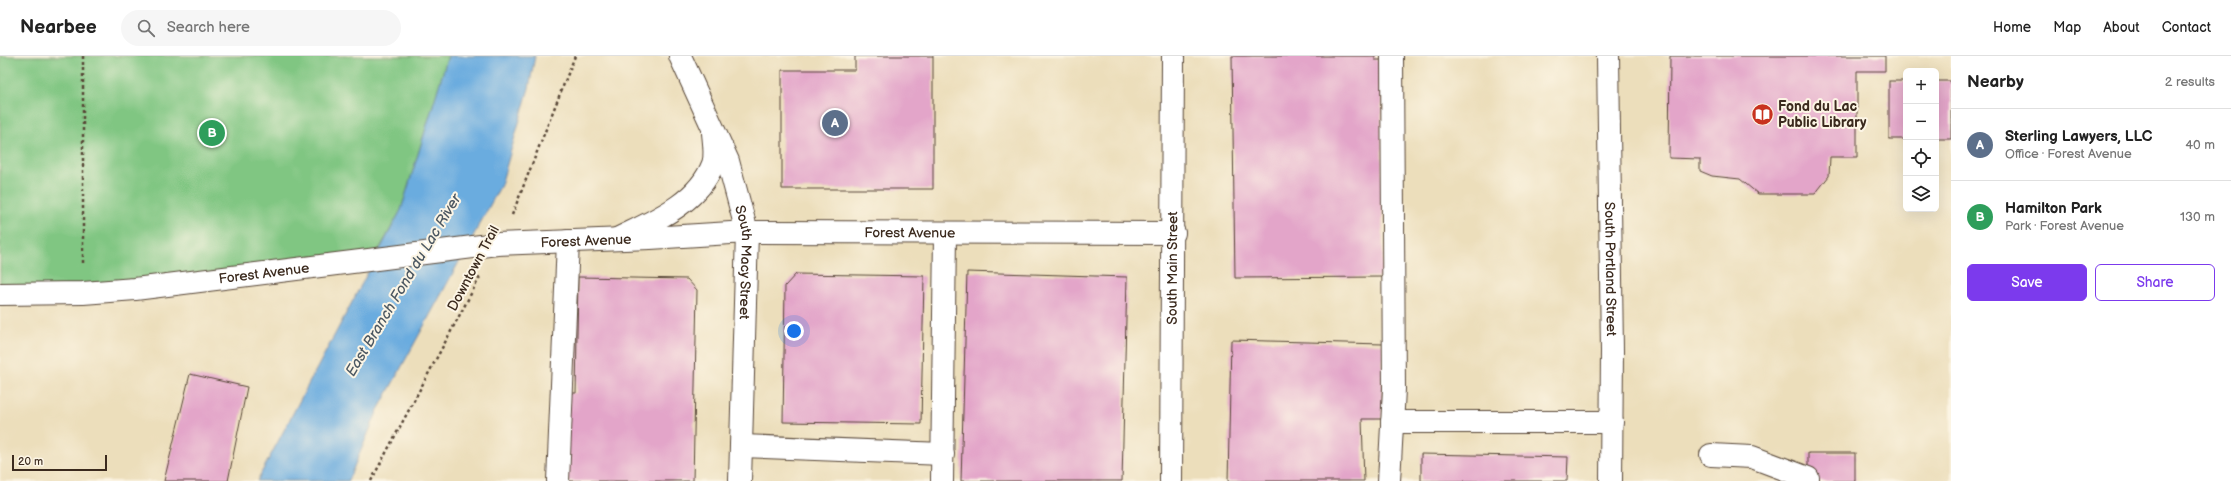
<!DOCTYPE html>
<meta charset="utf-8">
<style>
:root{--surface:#fff;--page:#f6f6f6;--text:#222;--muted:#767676;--line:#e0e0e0;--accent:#7c3aed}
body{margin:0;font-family:"Balsamiq Sans",sans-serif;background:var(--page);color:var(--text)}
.controls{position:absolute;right:12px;top:12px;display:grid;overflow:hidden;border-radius:6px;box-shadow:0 4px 16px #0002}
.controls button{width:36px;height:36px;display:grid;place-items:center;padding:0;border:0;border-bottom:1px solid var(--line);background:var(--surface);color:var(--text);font:20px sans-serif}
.scale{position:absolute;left:12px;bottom:10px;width:95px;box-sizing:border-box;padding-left:4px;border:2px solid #3b2a1e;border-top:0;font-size:11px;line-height:14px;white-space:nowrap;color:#3b2a1e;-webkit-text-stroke:3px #fcf5e5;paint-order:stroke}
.you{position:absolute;left:794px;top:275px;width:14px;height:14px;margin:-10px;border:3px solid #fff;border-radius:50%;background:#1a73e8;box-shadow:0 0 0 6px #1a73e833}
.badge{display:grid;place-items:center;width:26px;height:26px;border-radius:50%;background:var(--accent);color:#fff;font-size:13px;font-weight:700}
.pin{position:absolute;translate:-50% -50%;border:2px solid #fff;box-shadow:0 1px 4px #0006}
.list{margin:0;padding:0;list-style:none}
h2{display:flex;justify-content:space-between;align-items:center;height:52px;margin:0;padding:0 16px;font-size:17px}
h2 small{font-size:13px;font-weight:400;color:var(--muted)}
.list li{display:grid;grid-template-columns:26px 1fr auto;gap:12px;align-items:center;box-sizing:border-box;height:72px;padding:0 16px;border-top:1px solid var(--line)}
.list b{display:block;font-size:15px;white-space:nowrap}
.list p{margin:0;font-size:13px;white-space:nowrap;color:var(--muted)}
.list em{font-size:13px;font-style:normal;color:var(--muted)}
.actions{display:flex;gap:8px;padding:12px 16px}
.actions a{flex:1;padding:9px 0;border:1px solid var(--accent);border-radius:6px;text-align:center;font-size:14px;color:var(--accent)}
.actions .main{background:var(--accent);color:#fff}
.icon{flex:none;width:22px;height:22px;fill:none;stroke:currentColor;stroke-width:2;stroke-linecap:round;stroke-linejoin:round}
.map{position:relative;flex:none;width:1951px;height:425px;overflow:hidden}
header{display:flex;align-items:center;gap:24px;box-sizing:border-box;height:56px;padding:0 20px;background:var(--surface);border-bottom:1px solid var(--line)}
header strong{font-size:19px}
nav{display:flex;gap:22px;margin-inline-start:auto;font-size:14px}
.search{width:280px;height:36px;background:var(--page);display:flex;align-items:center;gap:10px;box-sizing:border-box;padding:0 14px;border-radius:22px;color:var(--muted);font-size:15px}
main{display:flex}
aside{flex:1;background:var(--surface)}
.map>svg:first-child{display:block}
.green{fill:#80c682;stroke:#5e7850}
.water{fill:#6bacdf;stroke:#536b7e}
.building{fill:#e3a5c9}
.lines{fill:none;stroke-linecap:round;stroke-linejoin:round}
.minor-casing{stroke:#564536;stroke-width:24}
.major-casing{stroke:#564536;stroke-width:24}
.path{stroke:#564536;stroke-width:2.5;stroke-dasharray:3 3;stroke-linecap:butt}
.minor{stroke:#fff;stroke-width:22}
.major{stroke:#fff;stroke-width:22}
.labels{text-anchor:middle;stroke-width:4;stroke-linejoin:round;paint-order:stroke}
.poi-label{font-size:14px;font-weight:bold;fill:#3b2a1e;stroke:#fcf5e5;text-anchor:start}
.street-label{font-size:14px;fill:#3b2a1e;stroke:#fcf5e5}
.water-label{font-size:15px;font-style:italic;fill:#4c5862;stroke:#fcf5e5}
</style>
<header>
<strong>Nearbee</strong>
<div class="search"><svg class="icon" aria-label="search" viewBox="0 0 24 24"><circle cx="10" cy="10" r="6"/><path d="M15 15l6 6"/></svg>Search here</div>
<nav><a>Home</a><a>Map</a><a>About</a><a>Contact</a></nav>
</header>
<main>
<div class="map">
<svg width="1951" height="425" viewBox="0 0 1951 425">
<rect width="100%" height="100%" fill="#fcf5e5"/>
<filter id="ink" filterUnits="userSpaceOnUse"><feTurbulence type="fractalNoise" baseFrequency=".025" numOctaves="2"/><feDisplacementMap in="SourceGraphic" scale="8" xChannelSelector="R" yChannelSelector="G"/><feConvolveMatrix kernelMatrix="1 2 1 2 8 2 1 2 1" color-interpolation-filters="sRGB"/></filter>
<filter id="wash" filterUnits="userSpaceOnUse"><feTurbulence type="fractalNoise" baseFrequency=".012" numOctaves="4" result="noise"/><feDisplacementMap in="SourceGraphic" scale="16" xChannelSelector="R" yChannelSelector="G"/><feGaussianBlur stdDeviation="0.9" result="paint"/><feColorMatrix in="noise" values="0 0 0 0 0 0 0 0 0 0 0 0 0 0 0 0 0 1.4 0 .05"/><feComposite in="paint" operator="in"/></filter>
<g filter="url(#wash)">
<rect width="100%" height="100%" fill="#ecdebb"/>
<polygon class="green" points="0,0 448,0 401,154 375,201 0,238"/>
<polygon class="water" points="448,0 535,0 529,32 501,129 378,354 348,425 257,425 401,154"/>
<g id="blocks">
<g class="building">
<polygon points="855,0 933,0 933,133 782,133 782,14 855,14"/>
<polygon points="1232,0 1375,0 1375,4 1381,4 1383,221 1235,222"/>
<polygon points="1670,0 1885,0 1885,15 1857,15 1857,101 1830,101 1829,120 1815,138 1758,138 1740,123 1712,120 1700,115 1700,103 1669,102"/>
<rect x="1889" y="25" width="17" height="58"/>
<rect x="1936" y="25" width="15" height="58"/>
<polygon points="967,216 1127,221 1122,425 961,425"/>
<polygon points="796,218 924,220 921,368 783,366 785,230"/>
<polygon points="578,221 687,223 697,234 693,425 564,425 566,337 576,337"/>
<polygon points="1231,284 1383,288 1382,363 1362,363 1364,425 1228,425"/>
<polygon points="190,318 247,331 228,425 164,425"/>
<rect x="1808" y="397" width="47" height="28"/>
<polygon points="1421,398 1568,401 1567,425 1421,425"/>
</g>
</g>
</g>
<g filter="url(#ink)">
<use href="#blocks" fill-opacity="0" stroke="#564536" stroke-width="1"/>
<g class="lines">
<defs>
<g id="minor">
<path id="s1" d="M 1608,0 L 1612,295 L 1611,425"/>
<path id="s2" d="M 0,238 L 83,237 L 135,233 L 497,188 L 650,182 L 747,176 L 1174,177"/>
<polyline points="1392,366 1612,366"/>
<polyline points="741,390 943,398"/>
<polyline points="1711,399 1752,401 1808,422"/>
<polyline points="558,425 568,185"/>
<polyline points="942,425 945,177"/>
<path id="s3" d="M 1171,425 L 1173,0"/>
<polyline points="1389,425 1394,333 1392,0"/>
</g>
<g id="major">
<path id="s4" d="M 680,0 L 728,105 L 747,176 L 740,425"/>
<path d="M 617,183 C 651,166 698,148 713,108 C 716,100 714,87 713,77"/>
</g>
</defs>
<use href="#minor" class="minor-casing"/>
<use href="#major" class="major-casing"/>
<g class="path">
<polyline points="83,0 83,209"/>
<polyline points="512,159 575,0"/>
<polyline points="371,425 481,219"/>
</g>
<use href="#minor" class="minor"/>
<use href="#major" class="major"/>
</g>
</g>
<defs>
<symbol id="library-disc" viewBox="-11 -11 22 22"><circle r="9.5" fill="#c8321e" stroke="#fcf5e5"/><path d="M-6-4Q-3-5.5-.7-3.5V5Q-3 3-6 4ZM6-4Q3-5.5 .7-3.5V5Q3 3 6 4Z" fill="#fff"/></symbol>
</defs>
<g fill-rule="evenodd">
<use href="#library-disc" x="1750" y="46" width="25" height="25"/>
</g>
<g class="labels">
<g class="poi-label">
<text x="1778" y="55">Fond du Lac<tspan x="1778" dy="16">Public Library</tspan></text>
</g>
<g class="street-label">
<text dy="5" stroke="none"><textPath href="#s2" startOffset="913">Forest Avenue</textPath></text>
<text dy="5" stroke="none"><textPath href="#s2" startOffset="589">Forest Avenue</textPath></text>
<text dy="5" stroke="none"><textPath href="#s4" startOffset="219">South Macy Street</textPath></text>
<text transform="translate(473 212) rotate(-62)" y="5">Downtown Trail</text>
<text dy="5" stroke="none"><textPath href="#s1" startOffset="213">South Portland Street</textPath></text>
<text dy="5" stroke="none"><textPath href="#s3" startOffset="213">South Main Street</textPath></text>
<text dy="5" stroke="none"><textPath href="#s2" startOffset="265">Forest Avenue</textPath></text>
</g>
<g class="water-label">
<text transform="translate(403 229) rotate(-59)" y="5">East Branch Fond du Lac River</text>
</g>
</g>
</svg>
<div class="controls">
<button>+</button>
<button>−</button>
<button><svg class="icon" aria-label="locate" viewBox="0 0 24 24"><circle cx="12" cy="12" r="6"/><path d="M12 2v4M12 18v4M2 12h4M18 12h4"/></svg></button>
<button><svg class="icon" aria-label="layers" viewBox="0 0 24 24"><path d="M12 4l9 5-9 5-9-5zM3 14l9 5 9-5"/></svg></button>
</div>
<div class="scale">20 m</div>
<div class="you"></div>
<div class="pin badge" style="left:835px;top:67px;background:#5c6f8a">A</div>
<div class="pin badge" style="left:212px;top:77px;background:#2e9e5b">B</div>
</div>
<aside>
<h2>Nearby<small>2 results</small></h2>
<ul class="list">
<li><span class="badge" style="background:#5c6f8a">A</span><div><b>Sterling Lawyers, LLC</b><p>Office · Forest Avenue</p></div><em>40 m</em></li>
<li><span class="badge" style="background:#2e9e5b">B</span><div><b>Hamilton Park</b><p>Park · Forest Avenue</p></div><em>130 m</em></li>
</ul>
<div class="actions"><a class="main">Save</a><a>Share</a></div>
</aside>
</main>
